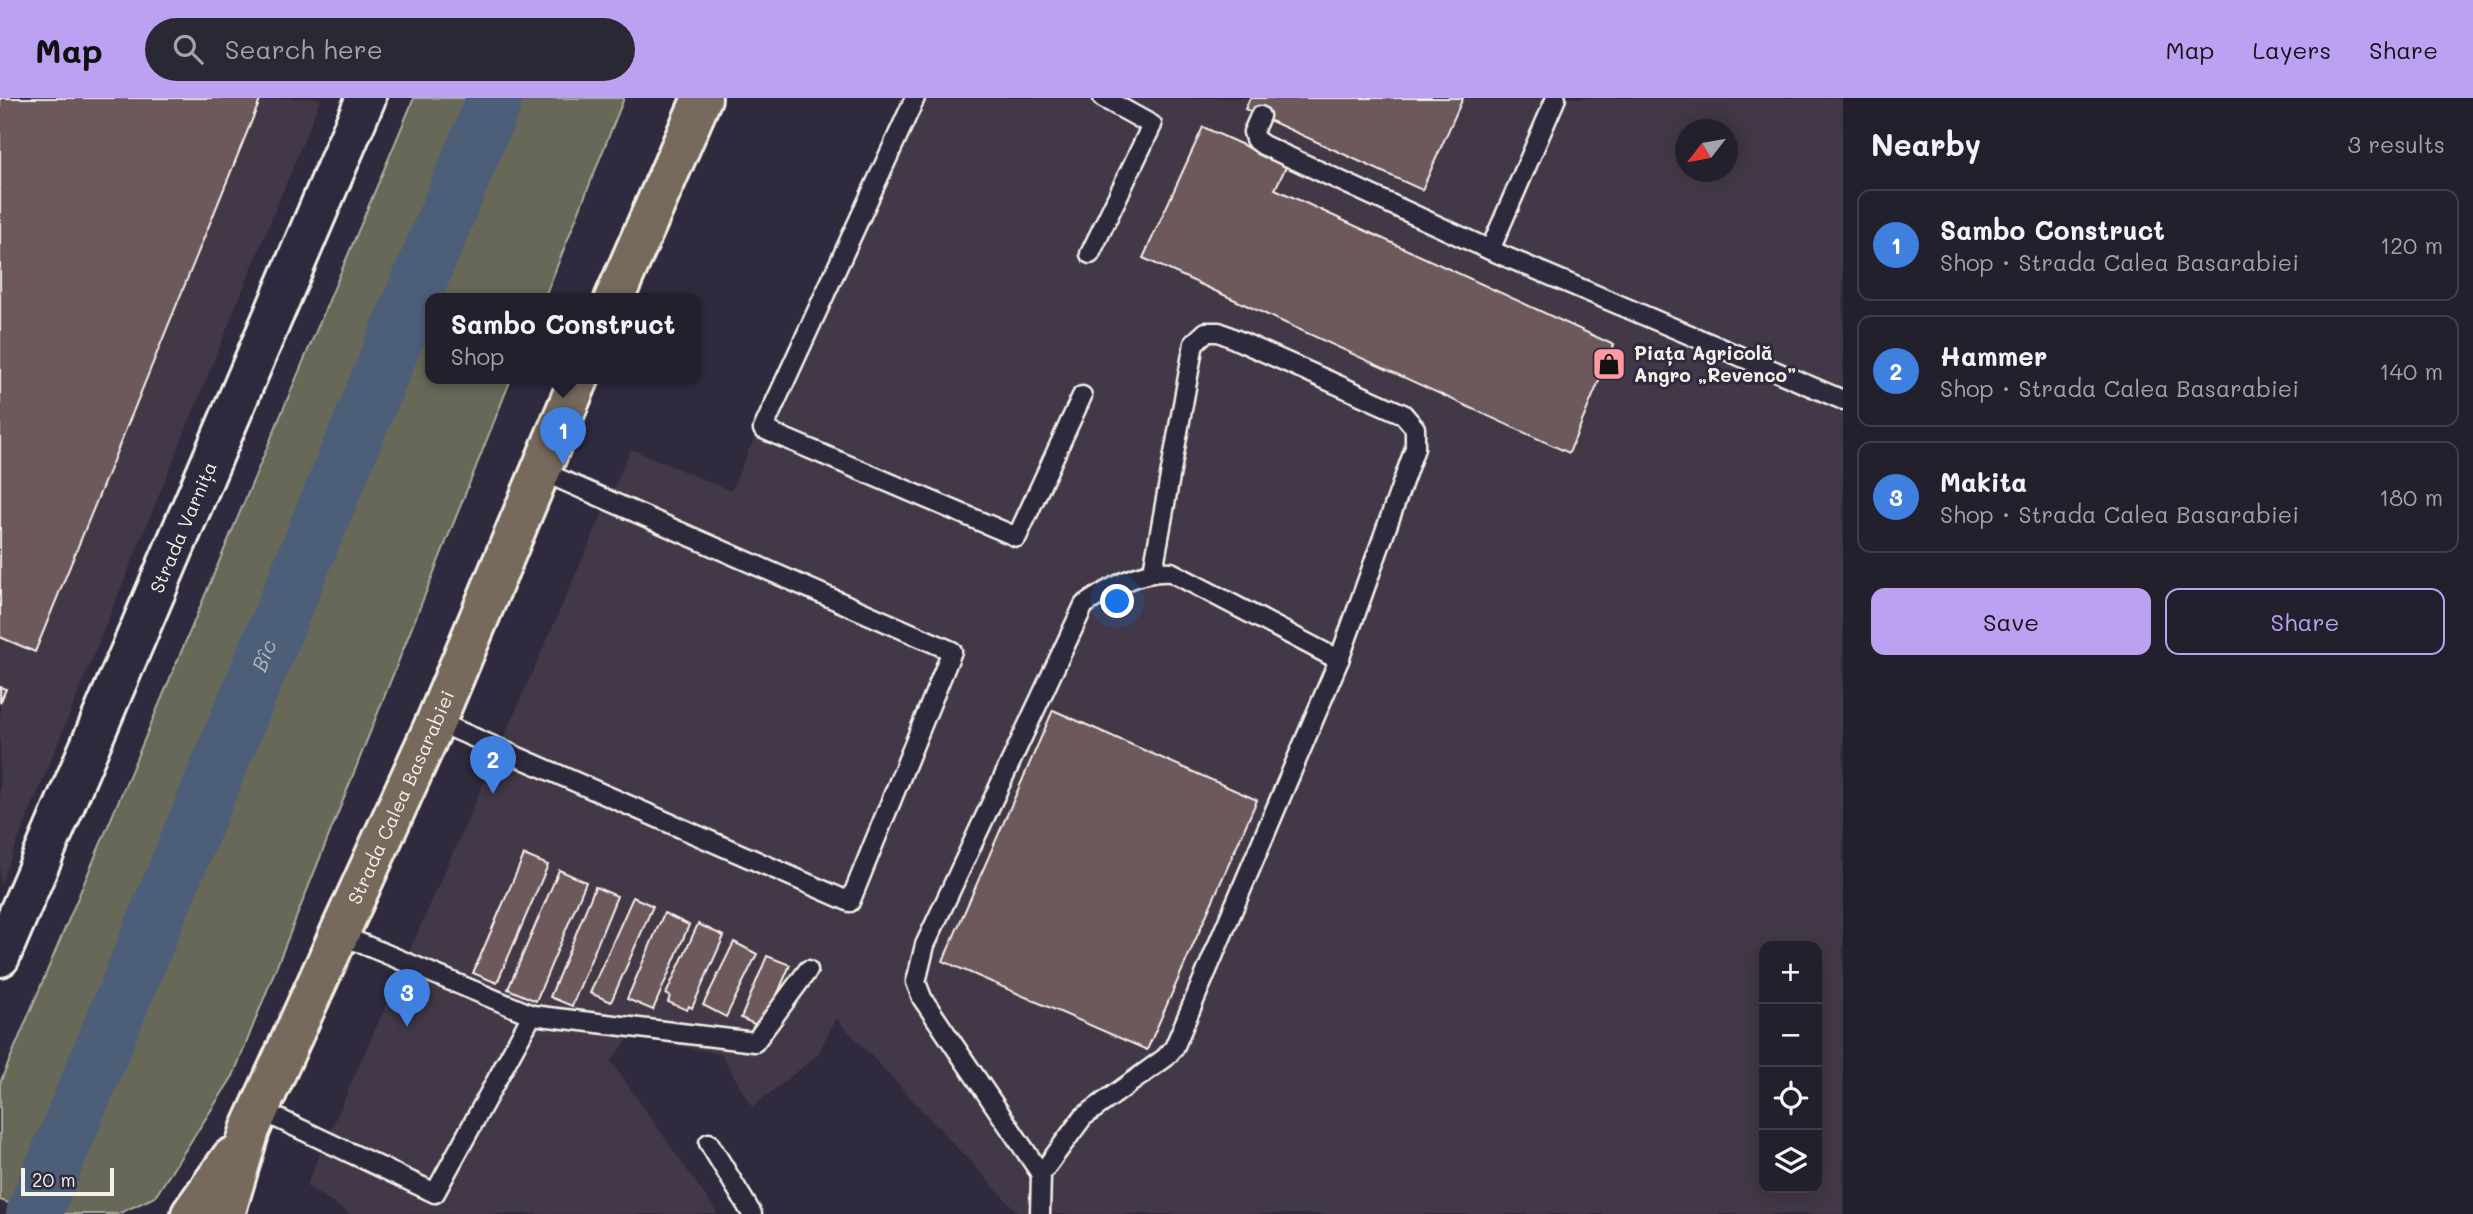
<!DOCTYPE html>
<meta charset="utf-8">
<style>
:root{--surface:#23202e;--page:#2b2836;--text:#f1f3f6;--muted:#a3a3aa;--line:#403e4a;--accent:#bca0f2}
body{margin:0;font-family:Mali,sans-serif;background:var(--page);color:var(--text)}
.controls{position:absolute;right:21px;bottom:21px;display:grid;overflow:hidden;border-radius:14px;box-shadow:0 4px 18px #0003}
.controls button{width:63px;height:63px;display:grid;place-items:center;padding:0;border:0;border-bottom:2px solid var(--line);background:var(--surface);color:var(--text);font:35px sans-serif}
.compass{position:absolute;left:1675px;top:21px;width:63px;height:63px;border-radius:50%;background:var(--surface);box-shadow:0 4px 18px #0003;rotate:239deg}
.scale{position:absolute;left:21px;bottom:18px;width:93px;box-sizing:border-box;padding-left:7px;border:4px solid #f4f1e8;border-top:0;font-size:19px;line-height:24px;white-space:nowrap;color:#f4f1e8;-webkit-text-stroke:5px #2f2a3d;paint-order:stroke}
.you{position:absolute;left:1118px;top:504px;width:24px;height:24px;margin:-18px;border:5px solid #fff;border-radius:50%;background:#1a73e8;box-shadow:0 0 0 10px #1a73e833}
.badge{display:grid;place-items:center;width:46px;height:46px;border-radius:50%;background:var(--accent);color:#fff;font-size:23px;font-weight:700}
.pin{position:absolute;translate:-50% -58px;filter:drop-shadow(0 2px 4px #0008)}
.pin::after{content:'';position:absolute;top:37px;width:24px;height:21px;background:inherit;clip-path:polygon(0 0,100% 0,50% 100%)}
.popup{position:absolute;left:425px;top:195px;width:276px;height:91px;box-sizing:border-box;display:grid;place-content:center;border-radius:14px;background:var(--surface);filter:drop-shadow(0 2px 5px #0005);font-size:23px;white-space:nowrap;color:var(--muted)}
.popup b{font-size:26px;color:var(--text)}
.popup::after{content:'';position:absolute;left:50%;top:100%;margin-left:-14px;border:14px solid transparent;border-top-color:var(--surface)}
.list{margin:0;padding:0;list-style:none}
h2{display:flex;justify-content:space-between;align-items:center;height:91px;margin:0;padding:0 28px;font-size:30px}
h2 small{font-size:23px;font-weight:400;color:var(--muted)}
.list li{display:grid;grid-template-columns:46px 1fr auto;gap:21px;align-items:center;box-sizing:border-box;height:112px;margin:0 14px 14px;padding:0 14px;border:2px solid var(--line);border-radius:14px}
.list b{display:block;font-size:26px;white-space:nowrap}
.list p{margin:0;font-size:23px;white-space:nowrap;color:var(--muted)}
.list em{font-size:23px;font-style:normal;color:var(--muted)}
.actions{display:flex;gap:14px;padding:21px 28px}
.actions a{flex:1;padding:16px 0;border:2px solid var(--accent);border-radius:14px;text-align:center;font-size:24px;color:var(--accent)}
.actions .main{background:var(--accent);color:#111}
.icon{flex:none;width:38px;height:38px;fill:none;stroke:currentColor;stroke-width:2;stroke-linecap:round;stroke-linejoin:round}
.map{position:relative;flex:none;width:1843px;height:1116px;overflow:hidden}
header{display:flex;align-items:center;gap:42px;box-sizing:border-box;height:98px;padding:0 35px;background:var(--accent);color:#111}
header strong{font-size:33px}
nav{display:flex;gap:38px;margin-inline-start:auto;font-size:24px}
.search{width:490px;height:63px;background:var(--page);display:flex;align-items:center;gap:18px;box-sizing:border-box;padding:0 24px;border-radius:38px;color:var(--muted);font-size:26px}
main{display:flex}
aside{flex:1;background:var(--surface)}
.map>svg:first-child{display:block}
.built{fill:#423846;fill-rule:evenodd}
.green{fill:#676859;stroke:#aeaca0;stroke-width:2}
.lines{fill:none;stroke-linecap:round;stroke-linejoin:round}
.river{stroke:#4e5f78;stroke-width:56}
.building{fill:#6d585b;stroke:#f4f1e8;stroke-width:2}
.lane-casing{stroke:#f4f1e8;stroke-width:23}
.secondary-casing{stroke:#f4f1e8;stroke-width:44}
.primary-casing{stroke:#f4f1e8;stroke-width:44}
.lane{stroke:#2f2a3d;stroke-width:18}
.secondary{stroke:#2f2a3d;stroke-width:38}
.primary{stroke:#77695c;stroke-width:38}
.labels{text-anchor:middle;stroke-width:6;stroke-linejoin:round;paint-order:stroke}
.poi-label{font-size:19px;font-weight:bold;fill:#f4f1e8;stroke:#2f2a3d;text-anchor:start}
.street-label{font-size:19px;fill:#f4f1e8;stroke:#2f2a3d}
.water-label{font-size:21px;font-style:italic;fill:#b2b7bb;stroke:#2f2a3d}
</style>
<header>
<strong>Map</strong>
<div class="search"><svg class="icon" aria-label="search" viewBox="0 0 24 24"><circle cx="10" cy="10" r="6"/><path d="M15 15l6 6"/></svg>Search here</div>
<nav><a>Map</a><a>Layers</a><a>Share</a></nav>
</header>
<main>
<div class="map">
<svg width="1843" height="1116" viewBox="0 0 1843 1116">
<rect width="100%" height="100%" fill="#2f2a3d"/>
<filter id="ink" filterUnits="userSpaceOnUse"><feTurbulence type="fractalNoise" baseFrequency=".0143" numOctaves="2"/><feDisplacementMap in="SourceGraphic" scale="14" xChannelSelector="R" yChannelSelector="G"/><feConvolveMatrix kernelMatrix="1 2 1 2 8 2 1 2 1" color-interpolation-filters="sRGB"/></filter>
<g filter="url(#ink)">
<g class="built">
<polygon points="0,0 321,0 0,787"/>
<path d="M 903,0 L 1843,0 L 1843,1116 L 1019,1116 L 836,920 L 817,958 L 752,1009 L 721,956 L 630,939 L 611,963 L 718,1116 L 350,1116 L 306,1088 L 631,351 L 731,393 ZM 1686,32 L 1728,32 L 1728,74 L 1686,74 ZM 1764,848 L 1817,848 L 1817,1090 L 1764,1090 Z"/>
</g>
<polygon class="green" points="414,0 624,0 544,201 430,201 430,281 511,281 233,978 155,1099 118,1116 41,1116 0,1102 0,985"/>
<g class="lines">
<path class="river" id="s1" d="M 34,1116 L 495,0"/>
</g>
<g class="building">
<polygon points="0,0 261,0 35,554 0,539"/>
<polygon points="1250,0 1463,0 1422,92 1245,11"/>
<polygon points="1203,29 1287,67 1275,91 1614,247 1569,355 1143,160"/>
<polygon points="0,589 6,591 0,605"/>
<polygon points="1053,612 1257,702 1147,952 943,863"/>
<polygon points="524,757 548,767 497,885 473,875"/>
<polygon points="559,772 586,784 536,903 508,891"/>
<polygon points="595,789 617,798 572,908 550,899"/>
<polygon points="633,799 653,808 611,904 590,895"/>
<polygon points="664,815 689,827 653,912 627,901"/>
<polygon points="698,826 724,838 692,910 689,908 687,912 668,904 670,898 666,896"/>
<polygon points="734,844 757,856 726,919 703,907"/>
<polygon points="767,858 790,867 763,930 741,920"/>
</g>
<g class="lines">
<defs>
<g id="lane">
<polyline points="915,0 763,331 1017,439 1082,298"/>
<polyline points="1260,18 1253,34 1255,41 1263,47 1490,152 1556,0"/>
<polyline points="1490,152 1843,302"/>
<polyline points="1090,156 1152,27 1103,0"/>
<polyline points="436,623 850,804 952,553 539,372"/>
<polyline points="532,917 755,944 808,872"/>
<polyline points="260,1012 435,1095 532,917 341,837"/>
<polyline points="709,1045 752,1116"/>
<path d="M 1041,1076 L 922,900 L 916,884 L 925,847 L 1084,507 C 1110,490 1139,472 1171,474 L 1339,562"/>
<polyline points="1040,1116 1041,1076 1083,1019 1165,960 1174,950 1339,562 1415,350 1415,330 1403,316 1219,234 1206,234 1194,245 1153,473"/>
</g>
<g id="secondary">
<path id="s2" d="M 0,859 L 366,0"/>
</g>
<g id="primary">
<polyline points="614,201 702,0"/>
<polyline points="191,1116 231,1060"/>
<path id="s3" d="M 225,1116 L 250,1032 L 436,623 L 579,281"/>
</g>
</defs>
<use href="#lane" class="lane-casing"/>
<use href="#secondary" class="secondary-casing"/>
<use href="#primary" class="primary-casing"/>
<use href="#lane" class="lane"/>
<use href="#secondary" class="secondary"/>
<use href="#primary" class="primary"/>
</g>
</g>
<defs>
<symbol id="shop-square" viewBox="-11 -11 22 22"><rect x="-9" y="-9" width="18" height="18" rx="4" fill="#ff9aa2" stroke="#2f2a3d"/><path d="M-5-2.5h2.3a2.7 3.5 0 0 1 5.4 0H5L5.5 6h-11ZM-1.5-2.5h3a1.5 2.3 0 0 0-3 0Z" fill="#111"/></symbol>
</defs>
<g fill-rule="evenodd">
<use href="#shop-square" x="1590" y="247" width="38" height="38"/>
</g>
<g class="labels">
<g class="poi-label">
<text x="1634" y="262">Piața Agricolă<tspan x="1634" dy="22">Angro „Revenco”</tspan></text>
</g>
<g class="street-label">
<text dy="7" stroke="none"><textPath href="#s2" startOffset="467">Strada Varnița</textPath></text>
<text dy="7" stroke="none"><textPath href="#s3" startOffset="453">Strada Calea Basarabiei</textPath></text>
</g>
<g class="water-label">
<text dy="7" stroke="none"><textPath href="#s1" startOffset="604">Bîc</textPath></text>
</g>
</g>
</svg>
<div class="controls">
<button>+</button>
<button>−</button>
<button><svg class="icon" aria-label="locate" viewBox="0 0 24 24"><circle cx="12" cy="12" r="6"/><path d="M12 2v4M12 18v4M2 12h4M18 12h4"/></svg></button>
<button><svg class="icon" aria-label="layers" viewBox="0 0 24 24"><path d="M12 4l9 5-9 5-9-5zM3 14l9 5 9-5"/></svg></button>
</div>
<svg class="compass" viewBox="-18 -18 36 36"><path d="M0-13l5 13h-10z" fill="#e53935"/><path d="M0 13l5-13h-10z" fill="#a3a3aa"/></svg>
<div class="scale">20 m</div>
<div class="you"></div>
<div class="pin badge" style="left:563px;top:367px;background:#3f7fe0">1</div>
<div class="popup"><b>Sambo Construct</b>Shop</div>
<div class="pin badge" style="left:493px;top:696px;background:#3f7fe0">2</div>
<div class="pin badge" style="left:407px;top:929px;background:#3f7fe0">3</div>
</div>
<aside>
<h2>Nearby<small>3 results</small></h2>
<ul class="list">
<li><span class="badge" style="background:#3f7fe0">1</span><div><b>Sambo Construct</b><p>Shop · Strada Calea Basarabiei</p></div><em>120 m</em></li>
<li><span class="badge" style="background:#3f7fe0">2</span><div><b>Hammer</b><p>Shop · Strada Calea Basarabiei</p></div><em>140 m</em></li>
<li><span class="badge" style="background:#3f7fe0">3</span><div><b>Makita</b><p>Shop · Strada Calea Basarabiei</p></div><em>180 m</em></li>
</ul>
<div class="actions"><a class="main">Save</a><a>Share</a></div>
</aside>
</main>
